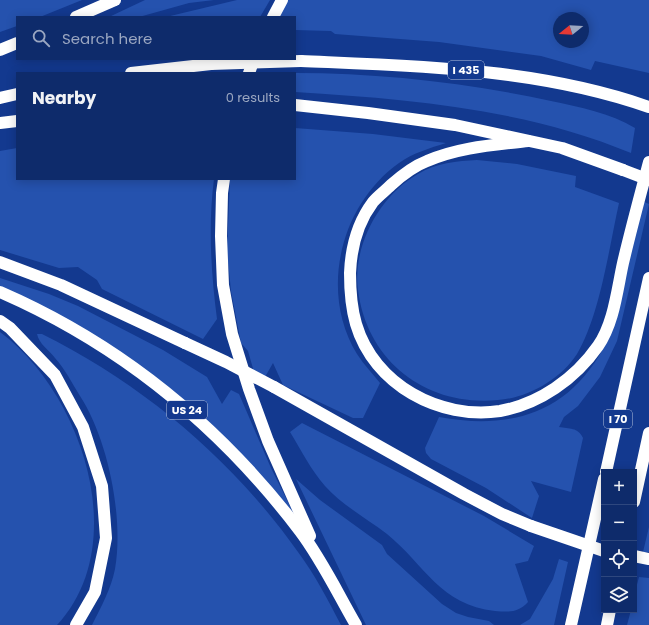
<!DOCTYPE html>
<meta charset="utf-8">
<style>
:root{--surface:#0e2b6b;--page:#1c3773;--text:#f1f3f6;--muted:#9ba7c1;--line:#2e477e}
body{margin:0;font-family:Poppins,sans-serif;background:var(--page);color:var(--text)}
.controls{position:absolute;right:12px;bottom:12px;display:grid;overflow:hidden;border-radius:0px;box-shadow:0 2px 10px #0003}
.controls button{width:36px;height:36px;display:grid;place-items:center;padding:0;border:0;border-bottom:1px solid var(--line);background:var(--surface);color:var(--text);font:20px sans-serif}
.compass{position:absolute;left:553px;top:12px;width:36px;height:36px;border-radius:50%;background:var(--surface);box-shadow:0 2px 10px #0003;rotate:252deg}
.list{margin:0;padding:0;list-style:none}
h2{display:flex;justify-content:space-between;align-items:center;height:52px;margin:0;padding:0 16px;font-size:17px}
h2 small{font-size:13px;font-weight:400;color:var(--muted)}
.icon{flex:none;width:22px;height:22px;fill:none;stroke:currentColor;stroke-width:2;stroke-linecap:round;stroke-linejoin:round}
.map{position:relative;flex:none;width:649px;height:625px;overflow:hidden}
.search{position:absolute;background:var(--surface);box-shadow:0 2px 10px #0003;left:16px;top:16px;width:280px;height:44px;display:flex;align-items:center;gap:10px;box-sizing:border-box;padding:0 14px;border-radius:0px;color:var(--muted);font-size:15px}
.panel{position:absolute;background:var(--surface);box-shadow:0 2px 10px #0003;left:16px;top:72px;width:280px;height:108px;border-radius:0px}
.map>svg:first-child{display:block}
.green{fill:#2552ae;fill-rule:evenodd}
.lines{fill:none;stroke-linecap:round;stroke-linejoin:round}
.motorway{stroke:#fff;stroke-width:12}
.motorway-bridge{stroke:#fff;stroke-width:12}
.labels{text-anchor:middle;stroke-width:3;stroke-linejoin:round;paint-order:stroke}
.shield{fill:#13398f;stroke:#b8c4dd;stroke-width:1}
.shield-label{font-size:11px;font-weight:bold;fill:#fff}
</style>
<div class="map">
<svg width="649" height="625" viewBox="0 0 649 625">
<rect width="100%" height="100%" fill="#13398f"/>
<g class="green">
<polygon points="0,0 82,0 40,17 17,17 17,26 0,32"/>
<polygon points="145,0 214,0 189,3 139,17 109,17"/>
<polygon points="237,0 270,0 260,17 166,17"/>
<path d="M 288,0 L 649,0 L 649,73 L 595,61 L 591,70 L 541,56 L 439,42 L 335,34 L 331,31 L 295,30 L 295,17 L 278,17 ZM 559,18 L 583,18 L 583,42 L 559,42 Z"/>
<path d="M 295,73 C 381,73 468,83 551,101 C 580,107 610,113 635,128 L 631,153 C 526,109 408,99 295,92 Z"/>
<path d="M 295,128 L 373,134 L 446,143 C 430,148 413,153 399,163 C 340,205 319,292 357,354 C 364,365 373,374 380,383 L 363,418 L 353,418 L 283,385 L 273,363 L 265,377 L 254,372 L 248,351 L 241,343 L 231,291 L 227,251 L 230,179 L 295,179 Z"/>
<path d="M 17,148 L 17,179 L 214,179 C 208,225 211,273 217,319 L 203,339 L 102,289 L 97,280 L 78,267 L 59,268 L 0,250 L 0,151 Z"/>
<path d="M 477,160 L 517,164 L 576,176 L 575,187 L 619,203 C 609,248 600,315 577,354 C 561,379 528,398 498,400 C 427,407 367,362 358,290 C 352,246 380,195 418,174 C 436,163 457,161 477,160 Z"/>
<path d="M 642,201 L 649,204 L 617,341 L 600,377 L 578,406 L 564,417 L 559,427 C 569,429 578,427 583,438 L 571,492 L 531,481 L 539,496 L 532,518 L 486,488 L 431,459 L 426,453 L 425,448 L 439,417 C 510,430 568,414 604,347 Z"/>
<polygon points="0,278 49,294 78,306 163,350 207,377 222,404 231,390 239,394 271,468 301,528 167,389 0,289"/>
<path d="M 0,332 C 81,392 133,543 57,625 L 0,625 Z"/>
<path d="M 37,334 L 42,334 C 144,385 232,459 298,552 C 315,575 328,600 341,625 L 92,625 C 101,607 111,589 115,569 C 124,518 108,439 80,396 C 72,383 65,369 55,358 C 49,350 39,344 37,334 Z"/>
<path d="M 302,423 L 484,516 L 534,546 L 528,561 L 515,564 L 528,602 C 518,613 509,612 495,611 C 440,605 425,565 387,534 C 366,518 342,505 325,486 C 311,470 301,450 290,432 Z"/>
<polygon points="296,479 320,500 382,545 387,554 442,604 456,613 468,617 489,621 494,625 366,625"/>
<polygon points="649,527 649,552 643,552"/>
<polygon points="559,559 568,562 554,625 520,625 530,619 553,579"/>
<polygon points="639,577 649,578 649,625 627,625 631,610 634,610 634,596"/>
</g>
<g class="lines">
<g class="motorway">
<polyline points="76,17 115,0"/>
<polyline points="273,17 282,0"/>
<polyline points="0,50 17,43"/>
<path d="M 301,61 C 418,66 538,68 649,107"/>
<polyline points="131,73 211,64"/>
<polyline points="249,73 254,59"/>
<polyline points="0,98 17,94"/>
<polyline points="295,105 368,113 455,125 562,148 623,170"/>
<polyline points="0,123 17,121"/>
<path d="M 528,141 C 494,145 459,147 427,161 C 414,166 401,176 391,185 C 385,191 378,196 373,202 C 358,222 351,248 350,273 C 350,290 351,307 356,324 C 374,385 440,420 500,411 C 539,404 575,379 598,346 C 614,323 617,290 623,263 C 631,229 640,196 649,162"/>
<polyline points="224,179 222,193 221,236 223,285 232,334 249,389 268,441 310,536"/>
<polyline points="0,262 61,285 185,343"/>
<path d="M 0,292 C 122,345 220,426 300,531 C 322,560 338,594 356,625"/>
<polyline points="0,321 10,328 55,375 83,427 102,486 106,538 95,592 76,625"/>
<polyline points="274,387 464,494 502,514 531,526"/>
<polyline points="606,472 649,278"/>
<polyline points="634,502 649,433"/>
<polyline points="634,556 649,559"/>
<polyline points="571,625 604,479"/>
<polyline points="607,625 610,610"/>
</g>
<g class="motorway-bridge">
<polyline points="211,64 301,61"/>
<polyline points="623,170 649,180"/>
<polyline points="185,343 226,362 274,387"/>
<polyline points="531,526 604,551"/>
</g>
</g>
<g class="labels">
<g class="shield">
<rect x="448" y="61" width="36" height="18" rx="3"/>
<rect x="167" y="401" width="40" height="18" rx="3"/>
<rect x="604" y="410" width="28" height="18" rx="3"/>
</g>
<g class="shield-label">
<text x="466" y="74">I 435</text>
<text x="187" y="414">US 24</text>
<text x="618" y="423">I 70</text>
</g>
</g>
</svg>
<div class="controls">
<button>+</button>
<button>−</button>
<button><svg class="icon" aria-label="locate" viewBox="0 0 24 24"><circle cx="12" cy="12" r="6"/><path d="M12 2v4M12 18v4M2 12h4M18 12h4"/></svg></button>
<button><svg class="icon" aria-label="layers" viewBox="0 0 24 24"><path d="M12 4l9 5-9 5-9-5zM3 14l9 5 9-5"/></svg></button>
</div>
<svg class="compass" viewBox="-18 -18 36 36"><path d="M0-13l5 13h-10z" fill="#e53935"/><path d="M0 13l5-13h-10z" fill="#9ba7c1"/></svg>
<div class="search"><svg class="icon" aria-label="search" viewBox="0 0 24 24"><circle cx="10" cy="10" r="6"/><path d="M15 15l6 6"/></svg>Search here</div>
<section class="panel">
<h2>Nearby<small>0 results</small></h2>
<ul class="list">
</ul>
</section>
</div>
